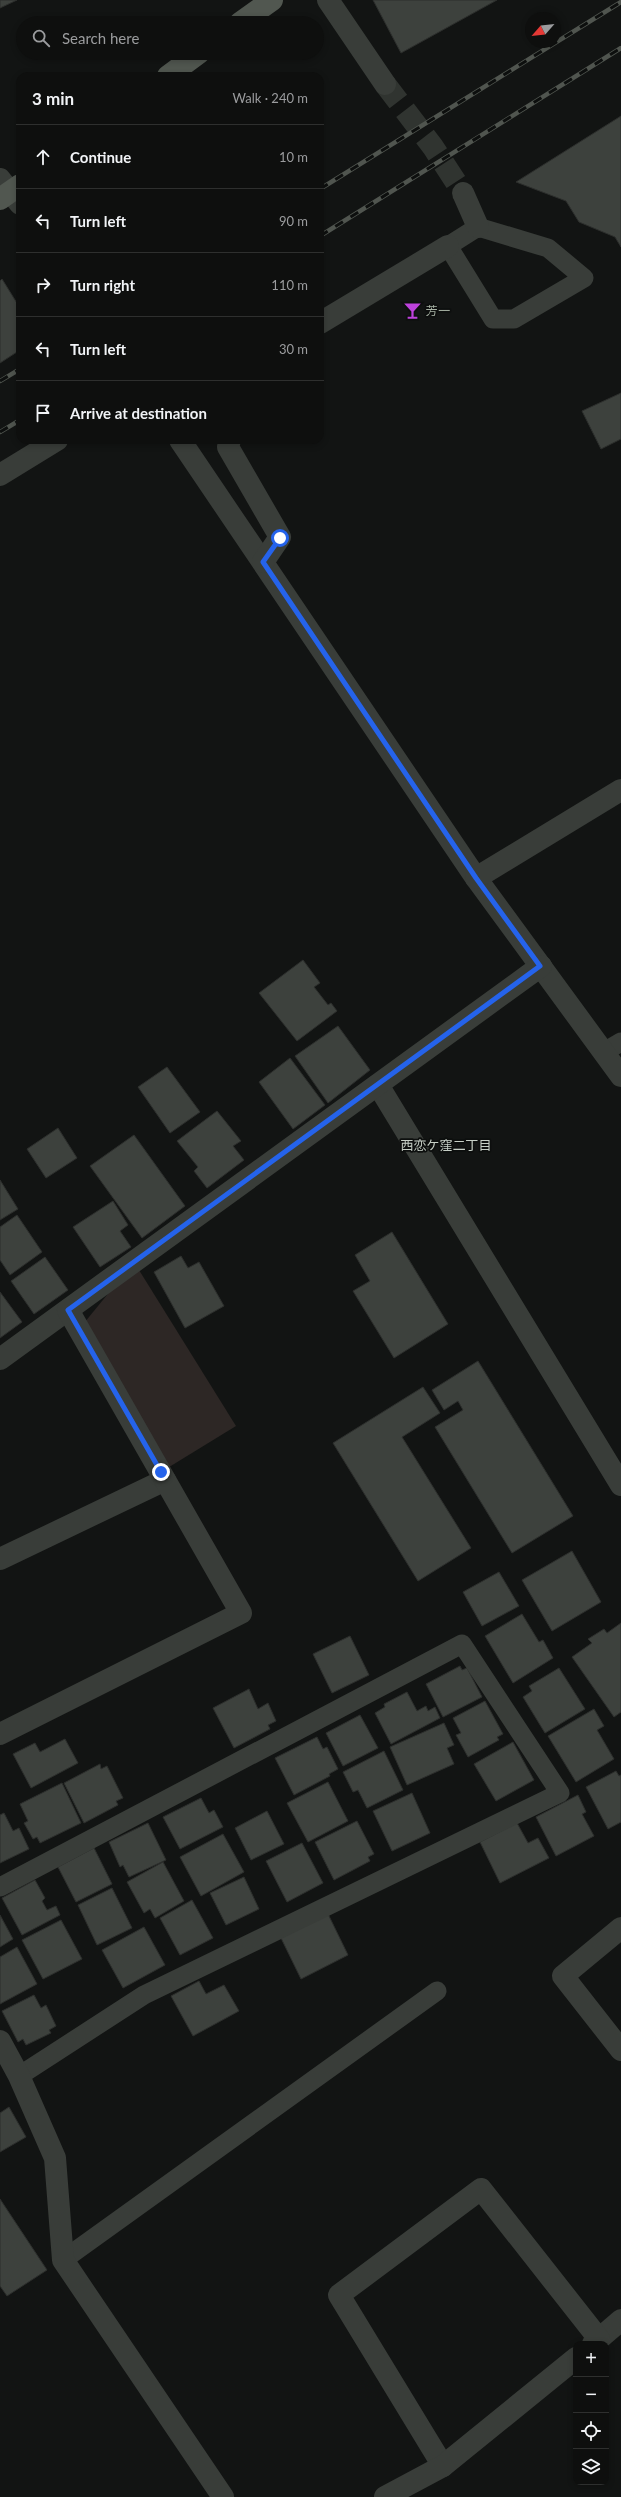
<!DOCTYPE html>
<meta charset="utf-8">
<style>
:root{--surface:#0e0f0e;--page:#1c1d1c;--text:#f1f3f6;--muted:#9b9c9e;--line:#2e2f2e}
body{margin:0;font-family:Lato,"Noto Sans JP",sans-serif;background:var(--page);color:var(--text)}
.controls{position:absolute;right:12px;bottom:12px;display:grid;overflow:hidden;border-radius:8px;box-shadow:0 2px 6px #0003}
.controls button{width:36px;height:36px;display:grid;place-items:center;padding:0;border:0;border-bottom:1px solid var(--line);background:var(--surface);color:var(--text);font:20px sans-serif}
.compass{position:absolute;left:525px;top:12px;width:36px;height:36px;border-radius:50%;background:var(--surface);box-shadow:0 2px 6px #0003;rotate:242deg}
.stop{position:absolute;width:12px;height:12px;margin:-9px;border:3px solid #2563eb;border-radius:50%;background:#fff}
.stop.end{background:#2563eb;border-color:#fff;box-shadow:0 1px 4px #0008}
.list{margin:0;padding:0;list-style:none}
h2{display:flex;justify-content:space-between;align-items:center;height:52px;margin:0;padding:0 16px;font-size:17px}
h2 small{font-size:13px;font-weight:400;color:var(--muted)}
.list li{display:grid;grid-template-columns:26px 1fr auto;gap:12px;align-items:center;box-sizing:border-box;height:64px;padding:0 16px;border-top:1px solid var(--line)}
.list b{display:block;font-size:15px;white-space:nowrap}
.list em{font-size:13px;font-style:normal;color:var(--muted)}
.icon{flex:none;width:22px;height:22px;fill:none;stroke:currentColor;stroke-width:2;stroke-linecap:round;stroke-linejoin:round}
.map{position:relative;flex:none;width:621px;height:2497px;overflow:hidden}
.search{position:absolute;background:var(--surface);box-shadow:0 2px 6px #0003;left:16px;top:16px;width:308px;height:44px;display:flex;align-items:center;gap:10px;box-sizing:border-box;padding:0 14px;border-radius:22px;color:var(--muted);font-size:15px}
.panel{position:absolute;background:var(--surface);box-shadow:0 2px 6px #0003;left:16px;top:72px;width:308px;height:372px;border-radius:12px}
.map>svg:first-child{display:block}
.green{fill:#2d2725}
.building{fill:#3d413d;stroke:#2d2f2d}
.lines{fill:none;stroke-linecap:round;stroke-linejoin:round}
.street-tunnel{stroke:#303430;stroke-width:22;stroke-dasharray:22 11;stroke-linecap:butt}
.lane{stroke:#393d39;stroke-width:19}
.street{stroke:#393d39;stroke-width:22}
.primary{stroke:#515750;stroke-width:22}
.rail-casing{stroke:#50554f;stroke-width:4.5}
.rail{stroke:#0d0f0e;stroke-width:3;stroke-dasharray:9;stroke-linecap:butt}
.route{stroke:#2563eb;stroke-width:5}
.labels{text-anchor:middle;stroke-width:3.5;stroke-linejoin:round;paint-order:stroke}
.poi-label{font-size:12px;fill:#a8b3a5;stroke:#0d0f0e;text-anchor:start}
.neighbourhood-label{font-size:13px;fill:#c7cfc6;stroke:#0d0f0e}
</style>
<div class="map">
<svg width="621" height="2497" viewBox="0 0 621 2497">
<rect width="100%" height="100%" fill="#121413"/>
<polygon class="green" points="134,1262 236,1426 161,1472 80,1328"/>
<g class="building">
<polygon points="0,0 17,0 0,8"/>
<polygon points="373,0 497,0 401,53"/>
<polygon points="621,116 621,247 615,237 579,222 566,201 516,182"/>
<polygon points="2,279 20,308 20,350 0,363 0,281"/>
<polygon points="621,393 621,439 601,449 582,411"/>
<polygon points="303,960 320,983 314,987 328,1005 331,1003 337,1011 297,1041 259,993"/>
<polygon points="338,1026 370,1070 328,1103 295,1056"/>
<polygon points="290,1058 325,1105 293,1129 259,1082"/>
<polygon points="167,1067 200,1112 170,1133 138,1087"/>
<polygon points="217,1111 241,1141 233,1146 244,1160 207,1188 194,1171 198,1167 177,1141"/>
<polygon points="58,1128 77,1158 46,1178 27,1149"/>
<polygon points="134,1135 185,1206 142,1238 90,1166"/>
<polygon points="0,1180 18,1209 0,1220"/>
<polygon points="113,1201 128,1225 120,1231 131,1247 100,1267 73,1227"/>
<polygon points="17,1215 42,1252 10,1275 0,1260 0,1227"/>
<polygon points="392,1232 448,1324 394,1358 353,1291 370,1281 355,1255"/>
<polygon points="181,1256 188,1268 199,1262 224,1306 185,1328 154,1272"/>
<polygon points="45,1257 68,1290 34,1314 11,1281"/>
<polygon points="0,1292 22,1322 0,1338"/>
<polygon points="478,1361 573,1516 512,1553 435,1427 463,1410 458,1401 444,1410 432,1390"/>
<polygon points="423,1387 440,1413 402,1437 471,1548 418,1581 333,1443"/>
<polygon points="572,1551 601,1602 552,1631 522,1580"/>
<polygon points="499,1572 519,1606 482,1626 463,1592"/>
<polygon points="522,1614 539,1642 543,1640 553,1658 513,1683 485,1636"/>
<polygon points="621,1623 621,1712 614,1717 572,1657 592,1643 588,1639 604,1629 607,1633"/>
<polygon points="350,1636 369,1675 332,1693 313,1654"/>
<polygon points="460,1666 462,1670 467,1668 482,1697 443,1717 426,1684"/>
<polygon points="559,1668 585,1709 545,1733 523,1697 532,1691 529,1686"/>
<polygon points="249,1689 258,1709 268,1703 276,1721 268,1725 270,1729 234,1748 213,1708"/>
<polygon points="407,1692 417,1711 426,1706 428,1711 435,1707 440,1718 391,1744 375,1713 385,1707 384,1704"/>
<polygon points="485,1701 503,1734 497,1737 499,1740 468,1757 456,1735 461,1733 453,1718"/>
<polygon points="594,1709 604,1726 597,1730 614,1759 576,1782 548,1736"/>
<polygon points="360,1715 378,1748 343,1766 326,1733"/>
<polygon points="444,1723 454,1745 447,1748 454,1764 407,1785 390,1747"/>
<polygon points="317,1737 323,1749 327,1747 338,1769 329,1774 330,1776 294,1795 275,1758"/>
<polygon points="65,1739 78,1763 31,1788 13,1754 35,1743 40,1752"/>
<polygon points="513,1742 534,1780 496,1801 474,1764"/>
<polygon points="384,1751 403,1790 367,1808 358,1790 353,1792 343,1772"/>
<polygon points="100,1764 101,1769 107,1766 123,1798 116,1801 118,1805 84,1823 64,1783"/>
<polygon points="616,1771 619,1776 621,1775 621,1822 608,1829 586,1787"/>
<polygon points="328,1782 348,1821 308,1842 287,1803"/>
<polygon points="62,1783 81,1823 40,1843 37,1837 33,1839 24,1823 28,1821 20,1804"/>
<polygon points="412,1793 430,1833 392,1851 373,1811"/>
<polygon points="578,1795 586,1812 582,1814 594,1836 556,1856 536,1817"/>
<polygon points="201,1798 209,1813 214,1810 223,1827 180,1849 163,1817"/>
<polygon points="267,1811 284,1844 251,1860 235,1828"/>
<polygon points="4,1813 13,1831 19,1828 29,1849 0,1863 0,1815"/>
<polygon points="357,1821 374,1854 368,1857 370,1861 334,1880 315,1842"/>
<polygon points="148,1823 166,1860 129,1877 123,1865 120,1867 109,1842"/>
<polygon points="517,1823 528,1843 538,1838 549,1858 500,1883 480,1842"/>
<polygon points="223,1834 244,1872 201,1896 180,1857"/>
<polygon points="302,1843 323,1883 287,1902 266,1861"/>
<polygon points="94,1848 112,1884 76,1902 58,1867"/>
<polygon points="163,1862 184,1901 155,1918 150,1909 144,1913 127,1882"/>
<polygon points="244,1877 259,1909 226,1925 210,1893"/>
<polygon points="35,1880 45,1898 42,1901 47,1910 56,1906 60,1915 22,1935 2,1898"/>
<polygon points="112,1888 132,1928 97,1945 78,1905"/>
<polygon points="192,1900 213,1938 180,1955 160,1918"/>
<polygon points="328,1914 348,1955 301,1979 281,1938"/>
<polygon points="0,1915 13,1939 0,1947"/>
<polygon points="61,1920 82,1959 43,1979 22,1940"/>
<polygon points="144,1927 165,1965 123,1988 102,1950"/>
<polygon points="17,1947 37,1984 0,2004 0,1957"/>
<polygon points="199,1981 206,1994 224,1985 239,2011 193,2036 171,1996"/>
<polygon points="34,1995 41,2008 46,2005 56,2026 49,2030 51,2033 26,2045 23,2039 18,2042 2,2011"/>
<polygon points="9,2107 26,2137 0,2152 0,2113"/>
<polygon points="0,2199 47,2270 7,2296 0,2286"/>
</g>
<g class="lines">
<polyline class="street-tunnel" points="385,84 433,147 463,193"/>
<g class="lane">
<polygon points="478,227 548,248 584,278 514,319 493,319 448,246"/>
<polyline points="604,1052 621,1042"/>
<polyline points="0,1887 462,1644 560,1793 144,1995 19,2076"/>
<polyline points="63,2260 437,1991"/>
</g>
<g class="street">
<polyline points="328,0 385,84"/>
<polyline points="0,179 20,204"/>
<polyline points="463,193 478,227"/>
<polyline points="320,323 448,246"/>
<polyline points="180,440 476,878 621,1076"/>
<polyline points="230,440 228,447 280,537 263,562"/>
<polyline points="0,475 57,440"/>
<polyline points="476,878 621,790"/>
<polyline points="378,1085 621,1485"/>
<polyline points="0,1359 541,966"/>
<polyline points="0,1559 165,1480"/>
<polyline points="0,1734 241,1613 68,1310"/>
<polyline points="621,1928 563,1976 621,2050"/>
<polyline points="0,2041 19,2076 55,2158 63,2260 223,2497"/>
<polyline points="593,2344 621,2320"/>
<polyline points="443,2466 339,2295 481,2189 599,2339"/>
<polyline points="385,2497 443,2466 576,2358"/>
</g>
<g class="primary">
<polyline points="240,23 272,0"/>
<polyline points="168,76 199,53"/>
<polyline points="0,199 20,185"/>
</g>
<defs>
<g id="rail">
<polyline points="320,189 621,2"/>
<polyline points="320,236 621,48"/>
<polyline points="0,381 20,369"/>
<polyline points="0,432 20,420"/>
</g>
</defs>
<use href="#rail" class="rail-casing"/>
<use href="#rail" class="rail"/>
</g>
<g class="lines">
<polyline class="route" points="161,1472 68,1310 540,966 476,878 263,562 280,538"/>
</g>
<defs>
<symbol id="bar-bare" viewBox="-9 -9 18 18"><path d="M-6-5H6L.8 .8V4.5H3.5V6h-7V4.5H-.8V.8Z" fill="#be42dc" stroke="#0d0f0e" stroke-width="2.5" paint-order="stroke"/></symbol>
</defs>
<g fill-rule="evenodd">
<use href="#bar-bare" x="400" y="298" width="25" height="25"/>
</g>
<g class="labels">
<g class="poi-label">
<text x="426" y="315">芳一</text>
</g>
<g class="neighbourhood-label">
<text x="446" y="1150">西恋ケ窪二丁目</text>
</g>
</g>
</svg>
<div class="controls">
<button>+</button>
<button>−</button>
<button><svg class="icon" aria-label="locate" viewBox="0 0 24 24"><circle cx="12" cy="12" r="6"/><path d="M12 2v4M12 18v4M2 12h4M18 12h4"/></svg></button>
<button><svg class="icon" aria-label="layers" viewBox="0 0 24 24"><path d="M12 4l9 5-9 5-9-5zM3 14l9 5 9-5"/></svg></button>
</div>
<svg class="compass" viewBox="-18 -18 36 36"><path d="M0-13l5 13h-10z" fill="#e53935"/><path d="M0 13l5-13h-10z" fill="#9b9c9e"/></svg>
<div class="stop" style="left:280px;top:538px"></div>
<div class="stop end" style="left:161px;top:1472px"></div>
<div class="search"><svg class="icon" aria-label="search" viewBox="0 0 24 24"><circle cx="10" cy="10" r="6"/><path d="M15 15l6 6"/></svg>Search here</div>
<section class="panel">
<h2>3 min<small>Walk · 240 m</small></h2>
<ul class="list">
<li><svg class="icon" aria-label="ahead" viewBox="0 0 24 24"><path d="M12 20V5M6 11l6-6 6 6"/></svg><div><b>Continue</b></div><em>10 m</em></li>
<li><svg class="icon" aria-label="left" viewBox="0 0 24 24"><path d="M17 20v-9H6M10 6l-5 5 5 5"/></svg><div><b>Turn left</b></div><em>90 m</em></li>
<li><svg class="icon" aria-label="right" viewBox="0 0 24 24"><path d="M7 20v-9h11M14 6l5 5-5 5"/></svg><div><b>Turn right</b></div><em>110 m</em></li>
<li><svg class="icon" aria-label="left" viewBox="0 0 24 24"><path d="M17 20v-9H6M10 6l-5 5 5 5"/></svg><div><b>Turn left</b></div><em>30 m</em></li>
<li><svg class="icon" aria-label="arrive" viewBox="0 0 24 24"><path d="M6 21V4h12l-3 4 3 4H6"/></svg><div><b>Arrive at destination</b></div></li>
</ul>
</section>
</div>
